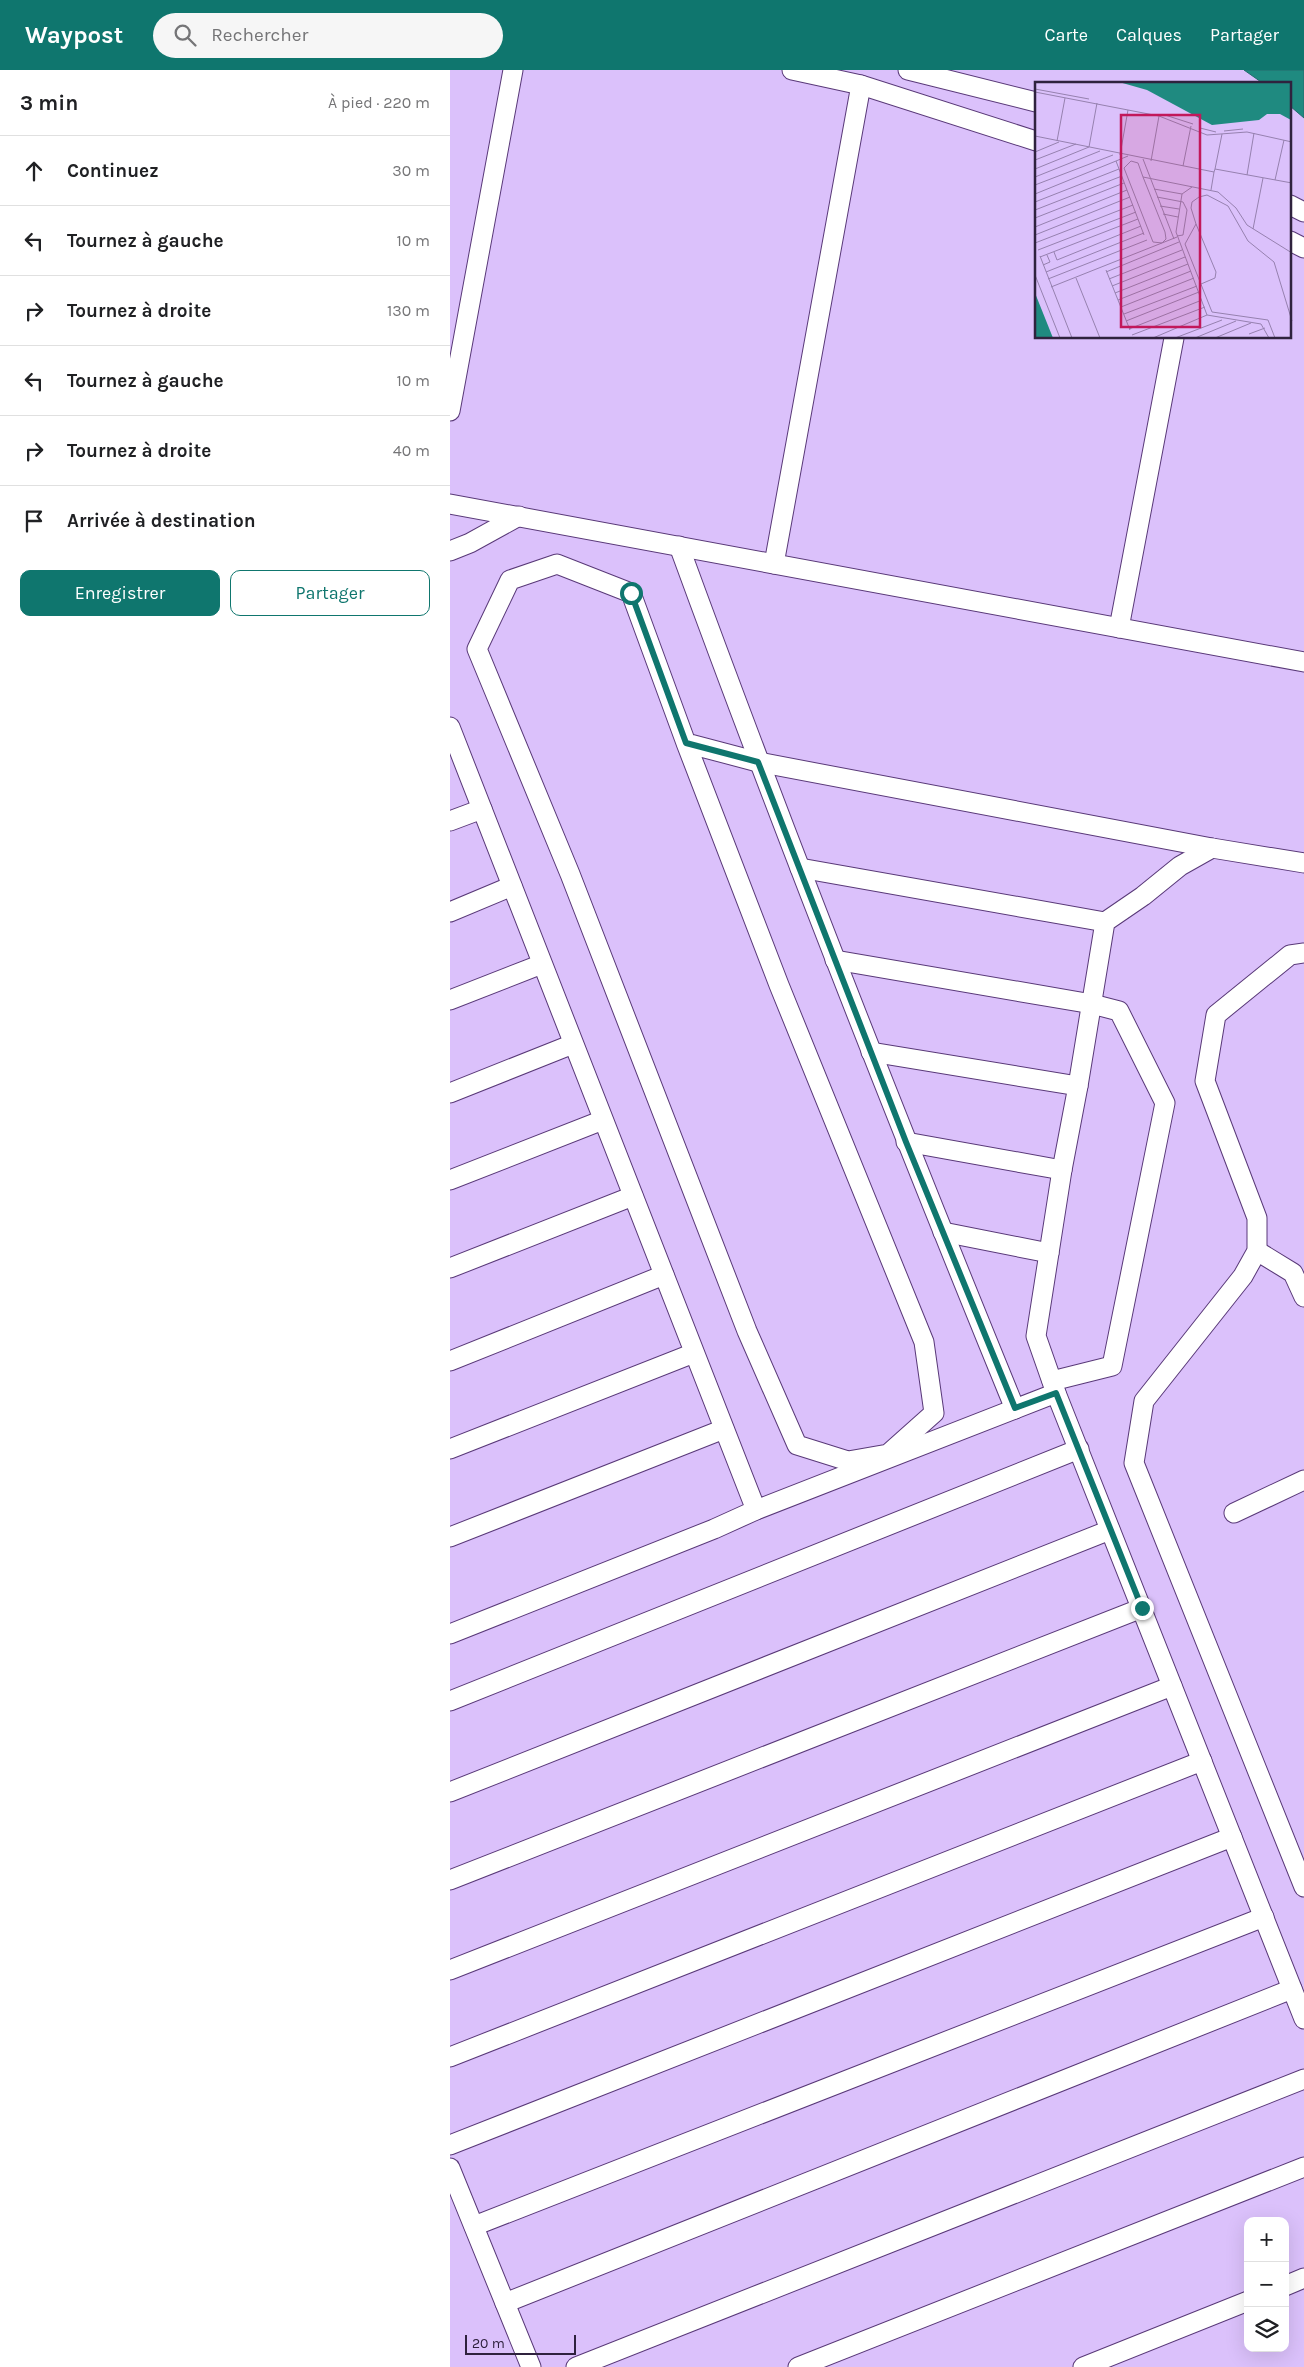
<!DOCTYPE html>
<html lang="fr">
<meta charset="utf-8">
<style>
:root{--surface:#fff;--page:#f6f6f6;--text:#202124;--muted:#757577;--line:#e0e0e0;--accent:#0f766e}
body{margin:0;font-family:Karla,sans-serif;background:var(--page);color:var(--text)}
.controls{position:absolute;right:15px;bottom:15px;display:grid;overflow:hidden;border-radius:10px;box-shadow:0 5px 20px #0002}
.controls button{width:45px;height:45px;display:grid;place-items:center;padding:0;border:0;border-bottom:1px solid var(--line);background:var(--surface);color:var(--text);font:25px sans-serif}
.scale{position:absolute;left:15px;bottom:12px;width:111px;box-sizing:border-box;padding-left:5px;border:2px solid #2f223e;border-top:0;font-size:14px;line-height:18px;white-space:nowrap;color:#2f223e;-webkit-text-stroke:4px #dbc1fb;paint-order:stroke}
.stop{position:absolute;width:15px;height:15px;margin:-11px;border:4px solid #0f766e;border-radius:50%;background:#fff}
.stop.end{background:#0f766e;border-color:#fff;box-shadow:0 1px 5px #0008}
.list{margin:0;padding:0;list-style:none}
h2{display:flex;justify-content:space-between;align-items:center;height:65px;margin:0;padding:0 20px;font-size:21px}
h2 small{font-size:16px;font-weight:400;color:var(--muted)}
.list li{display:grid;grid-template-columns:32px 1fr auto;gap:15px;align-items:center;box-sizing:border-box;height:70px;padding:0 20px;border-top:1px solid var(--line)}
.list b{display:block;font-size:19px;white-space:nowrap}
.list em{font-size:16px;font-style:normal;color:var(--muted)}
.actions{display:flex;gap:10px;padding:15px 20px}
.actions a{flex:1;padding:11px 0;border:1px solid var(--accent);border-radius:10px;text-align:center;font-size:18px;color:var(--accent)}
.actions .main{background:var(--accent);color:#fff}
.icon{flex:none;width:28px;height:28px;fill:none;stroke:currentColor;stroke-width:2;stroke-linecap:round;stroke-linejoin:round}
.map{position:relative;flex:none;width:854px;height:2297px;overflow:hidden}
header{display:flex;align-items:center;gap:30px;box-sizing:border-box;height:70px;padding:0 25px;background:var(--accent);color:#fff}
header strong{font-size:24px}
nav{display:flex;gap:28px;margin-inline-start:auto;font-size:18px}
.search{width:350px;height:45px;background:var(--page);display:flex;align-items:center;gap:12px;box-sizing:border-box;padding:0 18px;border-radius:28px;color:var(--muted);font-size:19px}
main{display:flex}
aside{flex:1;background:var(--surface)}
.map>svg:first-child{display:block}
.water{fill:#1f8a80;stroke:#246b6c}
.lines{fill:none;stroke-linecap:round;stroke-linejoin:round}
.lane-casing{stroke:#593978;stroke-width:21}
.lane{stroke:#fff;stroke-width:19}
.route{stroke:#0f766e;stroke-width:6}
.inset-road{fill:none;stroke:#9681af;stroke-width:1}
.view{fill:#c2185b;fill-opacity:0.15;stroke:#c2185b;stroke-width:2.5}
.inset-edge{fill:none;stroke:#2f223e;stroke-width:2.5}
</style>
<header>
<strong>Waypost</strong>
<div class="search"><svg class="icon" aria-label="search" viewBox="0 0 24 24"><circle cx="10" cy="10" r="6"/><path d="M15 15l6 6"/></svg>Rechercher</div>
<nav><a>Carte</a><a>Calques</a><a>Partager</a></nav>
</header>
<main>
<aside>
<h2>3 min<small>À pied · 220 m</small></h2>
<ul class="list">
<li><svg class="icon" aria-label="ahead" viewBox="0 0 24 24"><path d="M12 20V5M6 11l6-6 6 6"/></svg><div><b>Continuez</b></div><em>30 m</em></li>
<li><svg class="icon" aria-label="left" viewBox="0 0 24 24"><path d="M17 20v-9H6M10 6l-5 5 5 5"/></svg><div><b>Tournez à gauche</b></div><em>10 m</em></li>
<li><svg class="icon" aria-label="right" viewBox="0 0 24 24"><path d="M7 20v-9h11M14 6l5 5-5 5"/></svg><div><b>Tournez à droite</b></div><em>130 m</em></li>
<li><svg class="icon" aria-label="left" viewBox="0 0 24 24"><path d="M17 20v-9H6M10 6l-5 5 5 5"/></svg><div><b>Tournez à gauche</b></div><em>10 m</em></li>
<li><svg class="icon" aria-label="right" viewBox="0 0 24 24"><path d="M7 20v-9h11M14 6l5 5-5 5"/></svg><div><b>Tournez à droite</b></div><em>40 m</em></li>
<li><svg class="icon" aria-label="arrive" viewBox="0 0 24 24"><path d="M6 21V4h12l-3 4 3 4H6"/></svg><div><b>Arrivée à destination</b></div></li>
</ul>
<div class="actions"><a class="main">Enregistrer</a><a>Partager</a></div>
</aside>
<div class="map">
<svg width="854" height="2297" viewBox="0 0 854 2297">
<rect width="100%" height="100%" fill="#dbc1fb"/>
<polygon class="water" points="794,0 854,0 854,48 840,36 840,14 814,14"/>
<g class="lines">
<defs>
<g id="lane">
<polyline points="342,0 411,15 586,71"/>
<polyline points="458,0 586,32"/>
<polyline points="840,135 854,142"/>
<polyline points="840,171 854,178"/>
<polyline points="0,341 63,0"/>
<polyline points="0,434 854,592"/>
<path d="M 229,476 C 335,766 448,1053 565,1339"/>
<polyline points="0,481 20,473 69,446"/>
<polyline points="324,494 411,15"/>
<polyline points="669,558 724,268"/>
<polyline points="0,657 306,1440"/>
<polyline points="236,673 329,915 474,1272 484,1343 438,1384 398,1391 347,1375 297,1261 120,804 27,579 60,510 107,494 181,523 236,673 308,692 762,778 854,793"/>
<polyline points="0,751 32,739"/>
<polyline points="762,778 730,796 693,826 655,852 628,1016 612,1100 586,1266 606,1323 854,1949"/>
<polyline points="350,798 655,852"/>
<polyline points="0,842 62,816"/>
<polyline points="854,883 840,885 766,945 755,1011 807,1148 807,1181 793,1206 694,1331 684,1393 854,1817"/>
<polyline points="385,890 642,934 669,941 715,1033 662,1296 602,1311"/>
<polyline points="0,930 92,894"/>
<polyline points="421,982 628,1016"/>
<polyline points="0,1023 123,974"/>
<polyline points="456,1072 612,1100"/>
<polyline points="0,1110 153,1050"/>
<polyline points="493,1162 599,1183"/>
<polyline points="807,1181 843,1203 854,1227"/>
<polyline points="0,1198 183,1126"/>
<polyline points="0,1291 214,1205"/>
<polyline points="0,1379 244,1283"/>
<polyline points="784,1443 854,1410"/>
<polyline points="0,1467 274,1359"/>
<polyline points="0,1564 264,1459 306,1440 606,1323"/>
<polyline points="0,1631 629,1379"/>
<polyline points="0,1722 660,1460"/>
<polyline points="0,1810 692,1538"/>
<polyline points="0,1900 722,1616"/>
<polyline points="0,1987 752,1691"/>
<polyline points="0,2075 782,1767"/>
<polyline points="0,2098 81,2297"/>
<polyline points="24,2156 814,1847"/>
<polyline points="835,2216 854,2208"/>
<polyline points="55,2233 842,1919"/>
<polyline points="126,2297 854,2009"/>
<polyline points="348,2297 854,2097"/>
<polyline points="633,2297 798,2231"/>
</g>
</defs>
<use href="#lane" class="lane-casing"/>
<use href="#lane" class="lane"/>
</g>
<g class="lines">
<polyline class="route" points="181,523 236,673 308,692 456,1072 565,1338 606,1323 692,1538"/>
</g>
<g transform="translate(585 12)">
<rect width="256" height="256" fill="#dbc1fb"/>
<path d="M 84,0 L 256,0 L 256,38 L 245,32 L 232,32 L 224,38 L 177,43 L 112,8 ZM 0,211 L 18,256 L 0,256 Z" fill="#1f8a80"/>
<path class="inset-road" d="M 0,7 L 54,17M 0,10 L 124,34 L 172,53 L 212,50 L 257,60M 130,33 L 158,42M 165,46 L 181,50M 189,49 L 208,47M 0,54 L 179,90 L 180,87 L 257,101M 22,59 L 30,16M 0,70 L 24,60M 85,73 L 93,28M 93,74 L 81,79 L 109,153M 108,77 L 139,157M 0,78 L 41,62M 116,79 L 124,34M 148,84 L 156,44M 0,87 L 54,65 L 62,21M 180,87 L 187,52M 212,93 L 219,51M 0,95 L 65,69M 108,95 L 130,150 L 131,157 L 127,161 L 118,160 L 89,86 L 96,79 L 103,81 L 108,95 L 183,110 L 201,126 L 212,143 L 257,171M 240,98 L 249,58M 0,103 L 78,73M 119,107 L 147,112M 176,108 L 179,90M 0,112 L 81,79M 122,115 L 148,120 L 152,128 L 148,153 L 142,154M 0,120 L 84,87M 125,124 L 144,127M 0,128 L 87,94M 128,132 L 143,135M 0,136 L 89,101M 161,142 L 181,190 L 180,196 L 166,202M 0,145 L 92,108M 218,147 L 228,96M 0,153 L 95,115M 0,161 L 98,123M 3,168 L 101,130M 19,170 L 22,178 L 106,144M 5,174 L 37,256M 5,175 L 103,137M 8,183 L 15,180 L 12,173M 71,188 L 95,248M 11,190 L 109,151M 71,190 L 144,160M 0,193 L 25,256M 41,196 L 65,256M 13,197 L 112,158M 74,197 L 147,168M 77,204 L 150,175M 16,205 L 142,155M 80,211 L 153,182M 83,218 L 156,189M 86,225 L 159,196M 89,232 L 162,204M 172,233 L 226,242 L 234,256M 91,239 L 164,210M 94,247 L 167,218M 214,252 L 230,246M 97,253 L 170,225M 118,256 L 172,233 L 141,150 L 147,112 L 157,105M 140,256 L 187,238M 160,256 L 201,239M 180,256 L 216,241M 240,256 L 233,238 L 177,230 L 150,162 L 161,142 L 156,126 L 157,120 L 164,115 L 172,113 L 193,124 L 213,159 L 239,180 L 257,239"/>
<path class="view" d="M 86,33 L 165,33 L 165,245 L 86,245 Z"/>
<rect width="256" height="256" class="inset-edge"/>
</g>
</svg>
<div class="controls">
<button>+</button>
<button>−</button>
<button><svg class="icon" aria-label="layers" viewBox="0 0 24 24"><path d="M12 4l9 5-9 5-9-5zM3 14l9 5 9-5"/></svg></button>
</div>
<div class="scale">20 m</div>
<div class="stop" style="left:181px;top:523px"></div>
<div class="stop end" style="left:692px;top:1538px"></div>
</div>
</main>
